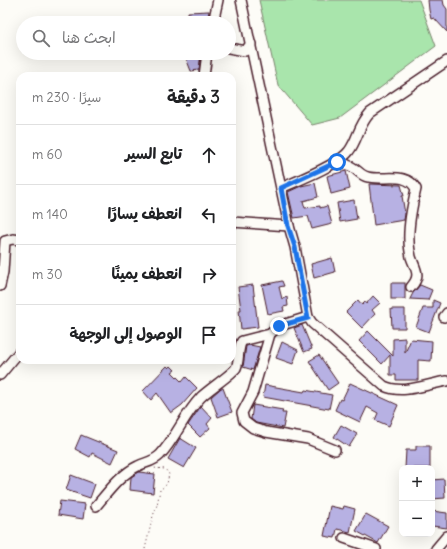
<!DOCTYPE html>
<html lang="ar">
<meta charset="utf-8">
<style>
:root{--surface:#fff;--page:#f2f2f2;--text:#202124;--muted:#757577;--line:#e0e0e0}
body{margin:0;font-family:Delius,"Playpen Sans Arabic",sans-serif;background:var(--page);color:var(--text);direction:rtl}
.controls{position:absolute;right:12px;bottom:12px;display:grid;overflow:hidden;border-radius:8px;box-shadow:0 4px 16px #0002}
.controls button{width:36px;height:36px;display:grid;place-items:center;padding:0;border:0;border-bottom:1px solid var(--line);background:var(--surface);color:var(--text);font:20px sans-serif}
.stop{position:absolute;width:12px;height:12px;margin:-9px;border:3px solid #1a73e8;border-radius:50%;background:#fff}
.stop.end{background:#1a73e8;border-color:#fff;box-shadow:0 1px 4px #0008}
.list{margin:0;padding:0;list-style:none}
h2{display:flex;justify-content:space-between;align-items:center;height:52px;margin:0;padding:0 16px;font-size:17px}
h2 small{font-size:13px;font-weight:400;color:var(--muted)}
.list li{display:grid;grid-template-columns:26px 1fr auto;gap:12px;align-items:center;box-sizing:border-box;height:60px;padding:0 16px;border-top:1px solid var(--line)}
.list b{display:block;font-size:15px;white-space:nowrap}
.list em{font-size:13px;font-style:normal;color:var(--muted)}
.icon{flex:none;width:22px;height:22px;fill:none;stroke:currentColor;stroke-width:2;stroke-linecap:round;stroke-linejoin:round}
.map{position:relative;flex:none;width:447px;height:549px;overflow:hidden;direction:ltr}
.search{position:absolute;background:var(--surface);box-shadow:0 4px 16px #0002;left:16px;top:16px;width:220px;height:44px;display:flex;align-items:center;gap:10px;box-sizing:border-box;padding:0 14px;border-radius:22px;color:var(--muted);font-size:15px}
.panel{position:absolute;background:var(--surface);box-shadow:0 4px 16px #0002;left:16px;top:72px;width:220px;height:292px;border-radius:12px;direction:rtl}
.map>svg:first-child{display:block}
.green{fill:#a9e5ac;stroke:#7a826c}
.building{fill:#b7b1e3;stroke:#4a1f2b}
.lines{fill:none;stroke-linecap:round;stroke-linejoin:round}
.minor-casing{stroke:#4a1f2b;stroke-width:12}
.path{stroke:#4a1f2b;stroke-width:1;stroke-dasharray:1 3;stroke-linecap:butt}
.minor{stroke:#fdfcf7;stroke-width:9}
.route{stroke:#1a73e8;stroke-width:5}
</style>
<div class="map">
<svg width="447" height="549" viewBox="0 0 447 549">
<rect width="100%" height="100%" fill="#fdfcf7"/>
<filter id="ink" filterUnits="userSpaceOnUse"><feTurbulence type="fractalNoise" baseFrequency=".025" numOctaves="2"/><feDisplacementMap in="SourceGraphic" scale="8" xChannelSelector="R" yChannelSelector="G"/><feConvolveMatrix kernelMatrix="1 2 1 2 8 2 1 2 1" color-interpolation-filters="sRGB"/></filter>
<g filter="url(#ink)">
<polygon class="green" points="259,0 419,0 436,46 340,118 312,125 278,85"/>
<g class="building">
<polygon points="428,0 443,0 444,5 447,9 447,32 434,18 431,19 429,10"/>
<polygon points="209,11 207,23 189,23 188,12"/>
<polygon points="184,53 201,53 199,70 191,71"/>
<polygon points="346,171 350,189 331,194 327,176"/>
<polygon points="315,183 318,197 303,201 305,208 320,206 320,208 327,206 332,224 312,229 308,216 294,218 288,192 301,186"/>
<polygon points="369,184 401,185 404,196 402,196 405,214 404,220 374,225"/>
<polygon points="354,200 357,219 340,222 337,203"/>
<polygon points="332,258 335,272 314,278 311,264"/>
<polygon points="282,281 284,286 279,287 282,299 287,297 288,306 283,307 284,311 268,314 262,285"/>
<rect x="391" y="283" width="14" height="16"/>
<polygon points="253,285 258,327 241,329 239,310 241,310 238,287"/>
<polygon points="420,285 432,290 428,300 410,299 413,293"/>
<polygon points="373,296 380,303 372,310 375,314 362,328 346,312 358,300 362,305 365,302 366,304"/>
<polygon points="433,300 440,303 429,332 416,327 423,308 433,308"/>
<polygon points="391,309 405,309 405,328 392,328"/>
<polygon points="302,325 312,349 304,352 294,328"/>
<polygon points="368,331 393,356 393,339 405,338 405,353 411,339 432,341 431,361 418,360 418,380 396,380 396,375 390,375 390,355 382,364 359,341"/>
<polygon points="282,342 298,350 293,364 276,358"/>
<polygon points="250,345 260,347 253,370 243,367 246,346"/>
<polygon points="319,355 338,383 328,390 309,361"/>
<polygon points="167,366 169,368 171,366 175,370 172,372 182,382 186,377 197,388 182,405 171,413 157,393 151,400 143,391"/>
<polygon points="350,383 398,405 389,426 375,420 378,413 367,407 360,422 335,410 340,399 342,400"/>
<polygon points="265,385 304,392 305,390 332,395 329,409 263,397"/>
<polygon points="221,388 223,388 232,412 218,417 211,397"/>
<polygon points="253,405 283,410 282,413 286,413 283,428 256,423 251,419"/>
<polygon points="201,406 212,418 207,424 210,428 200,437 188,425"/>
<polygon points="341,425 357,434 349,447 334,437"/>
<polygon points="81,435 118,450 112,463 92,453 90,457 75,449"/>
<polygon points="180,438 196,448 184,468 168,459"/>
<polygon points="416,446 430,446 430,468 405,468 406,450 416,450"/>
<polygon points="139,472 155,474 153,493 130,490 131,477"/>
<polygon points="71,475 95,484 90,498 66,490"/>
<polygon points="444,479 445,498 432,499 432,480"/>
<polygon points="60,501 85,504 83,519 58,515"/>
<polygon points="330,506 343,509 344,506 355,509 350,532 337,529 335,538 324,536"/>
<polygon points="432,511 447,513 447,528 432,526"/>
<polygon points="366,514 388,526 378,543 356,531"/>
</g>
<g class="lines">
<defs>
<g id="minor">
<path d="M 241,0 L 289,226 L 295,247 L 308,317 L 312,323 L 384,386 C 403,395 427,384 447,381"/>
<polyline points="213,23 218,0"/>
<polyline points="229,48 245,51 251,44"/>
<polyline points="204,76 207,53"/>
<path d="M 338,161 C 343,163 348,165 352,167 C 358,170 361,176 368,177 C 384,181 407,171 416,189 C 412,206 408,224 409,241 C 409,246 410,252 411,257 C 415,269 422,275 411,287"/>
<path d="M 281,188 C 297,181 340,164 349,151 C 358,139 358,126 370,113 L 447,61"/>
<polyline points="232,222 289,226"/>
<polyline points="0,286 3,272 5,241 13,239 20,240"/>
<polyline points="444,317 447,313"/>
<polyline points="270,334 253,392 242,413 244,421 253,428 266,432 308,439 335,450"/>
<polyline points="0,375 20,351"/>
<path d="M 96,506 C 108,492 121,474 138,466 C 146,462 153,462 160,455 C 175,439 184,415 201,397 C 208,390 232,374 236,368 C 240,359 237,349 242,341 L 270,334 L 279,326 L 308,317"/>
<polyline points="344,538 376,549"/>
<polyline points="436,549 447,536"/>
</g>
</defs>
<use href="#minor" class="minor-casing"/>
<polyline class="path" points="145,549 153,516 157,505 160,490 167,484 169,474 165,469 154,468"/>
<use href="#minor" class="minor"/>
</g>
</g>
<g class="lines" filter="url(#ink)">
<polyline class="route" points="279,326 308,318 295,247 288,226 281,188 337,162"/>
</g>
</svg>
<div class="controls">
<button>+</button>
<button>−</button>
</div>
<div class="stop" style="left:337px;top:162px"></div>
<div class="stop end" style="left:279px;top:326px"></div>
<div class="search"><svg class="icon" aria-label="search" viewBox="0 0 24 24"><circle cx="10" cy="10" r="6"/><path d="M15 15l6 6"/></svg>ابحث هنا</div>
<section class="panel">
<h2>3 دقيقة<small>سيرًا · 230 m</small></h2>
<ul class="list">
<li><svg class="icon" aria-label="ahead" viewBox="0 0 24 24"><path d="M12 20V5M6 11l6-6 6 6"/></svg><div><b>تابع السير</b></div><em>60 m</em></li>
<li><svg class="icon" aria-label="left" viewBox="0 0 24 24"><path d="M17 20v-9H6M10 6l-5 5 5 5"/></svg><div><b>انعطف يسارًا</b></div><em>140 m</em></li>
<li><svg class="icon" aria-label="right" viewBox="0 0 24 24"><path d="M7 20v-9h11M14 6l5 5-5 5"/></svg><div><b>انعطف يمينًا</b></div><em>30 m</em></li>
<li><svg class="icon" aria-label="arrive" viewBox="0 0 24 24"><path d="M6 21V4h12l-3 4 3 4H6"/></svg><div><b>الوصول إلى الوجهة</b></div></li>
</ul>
</section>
</div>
